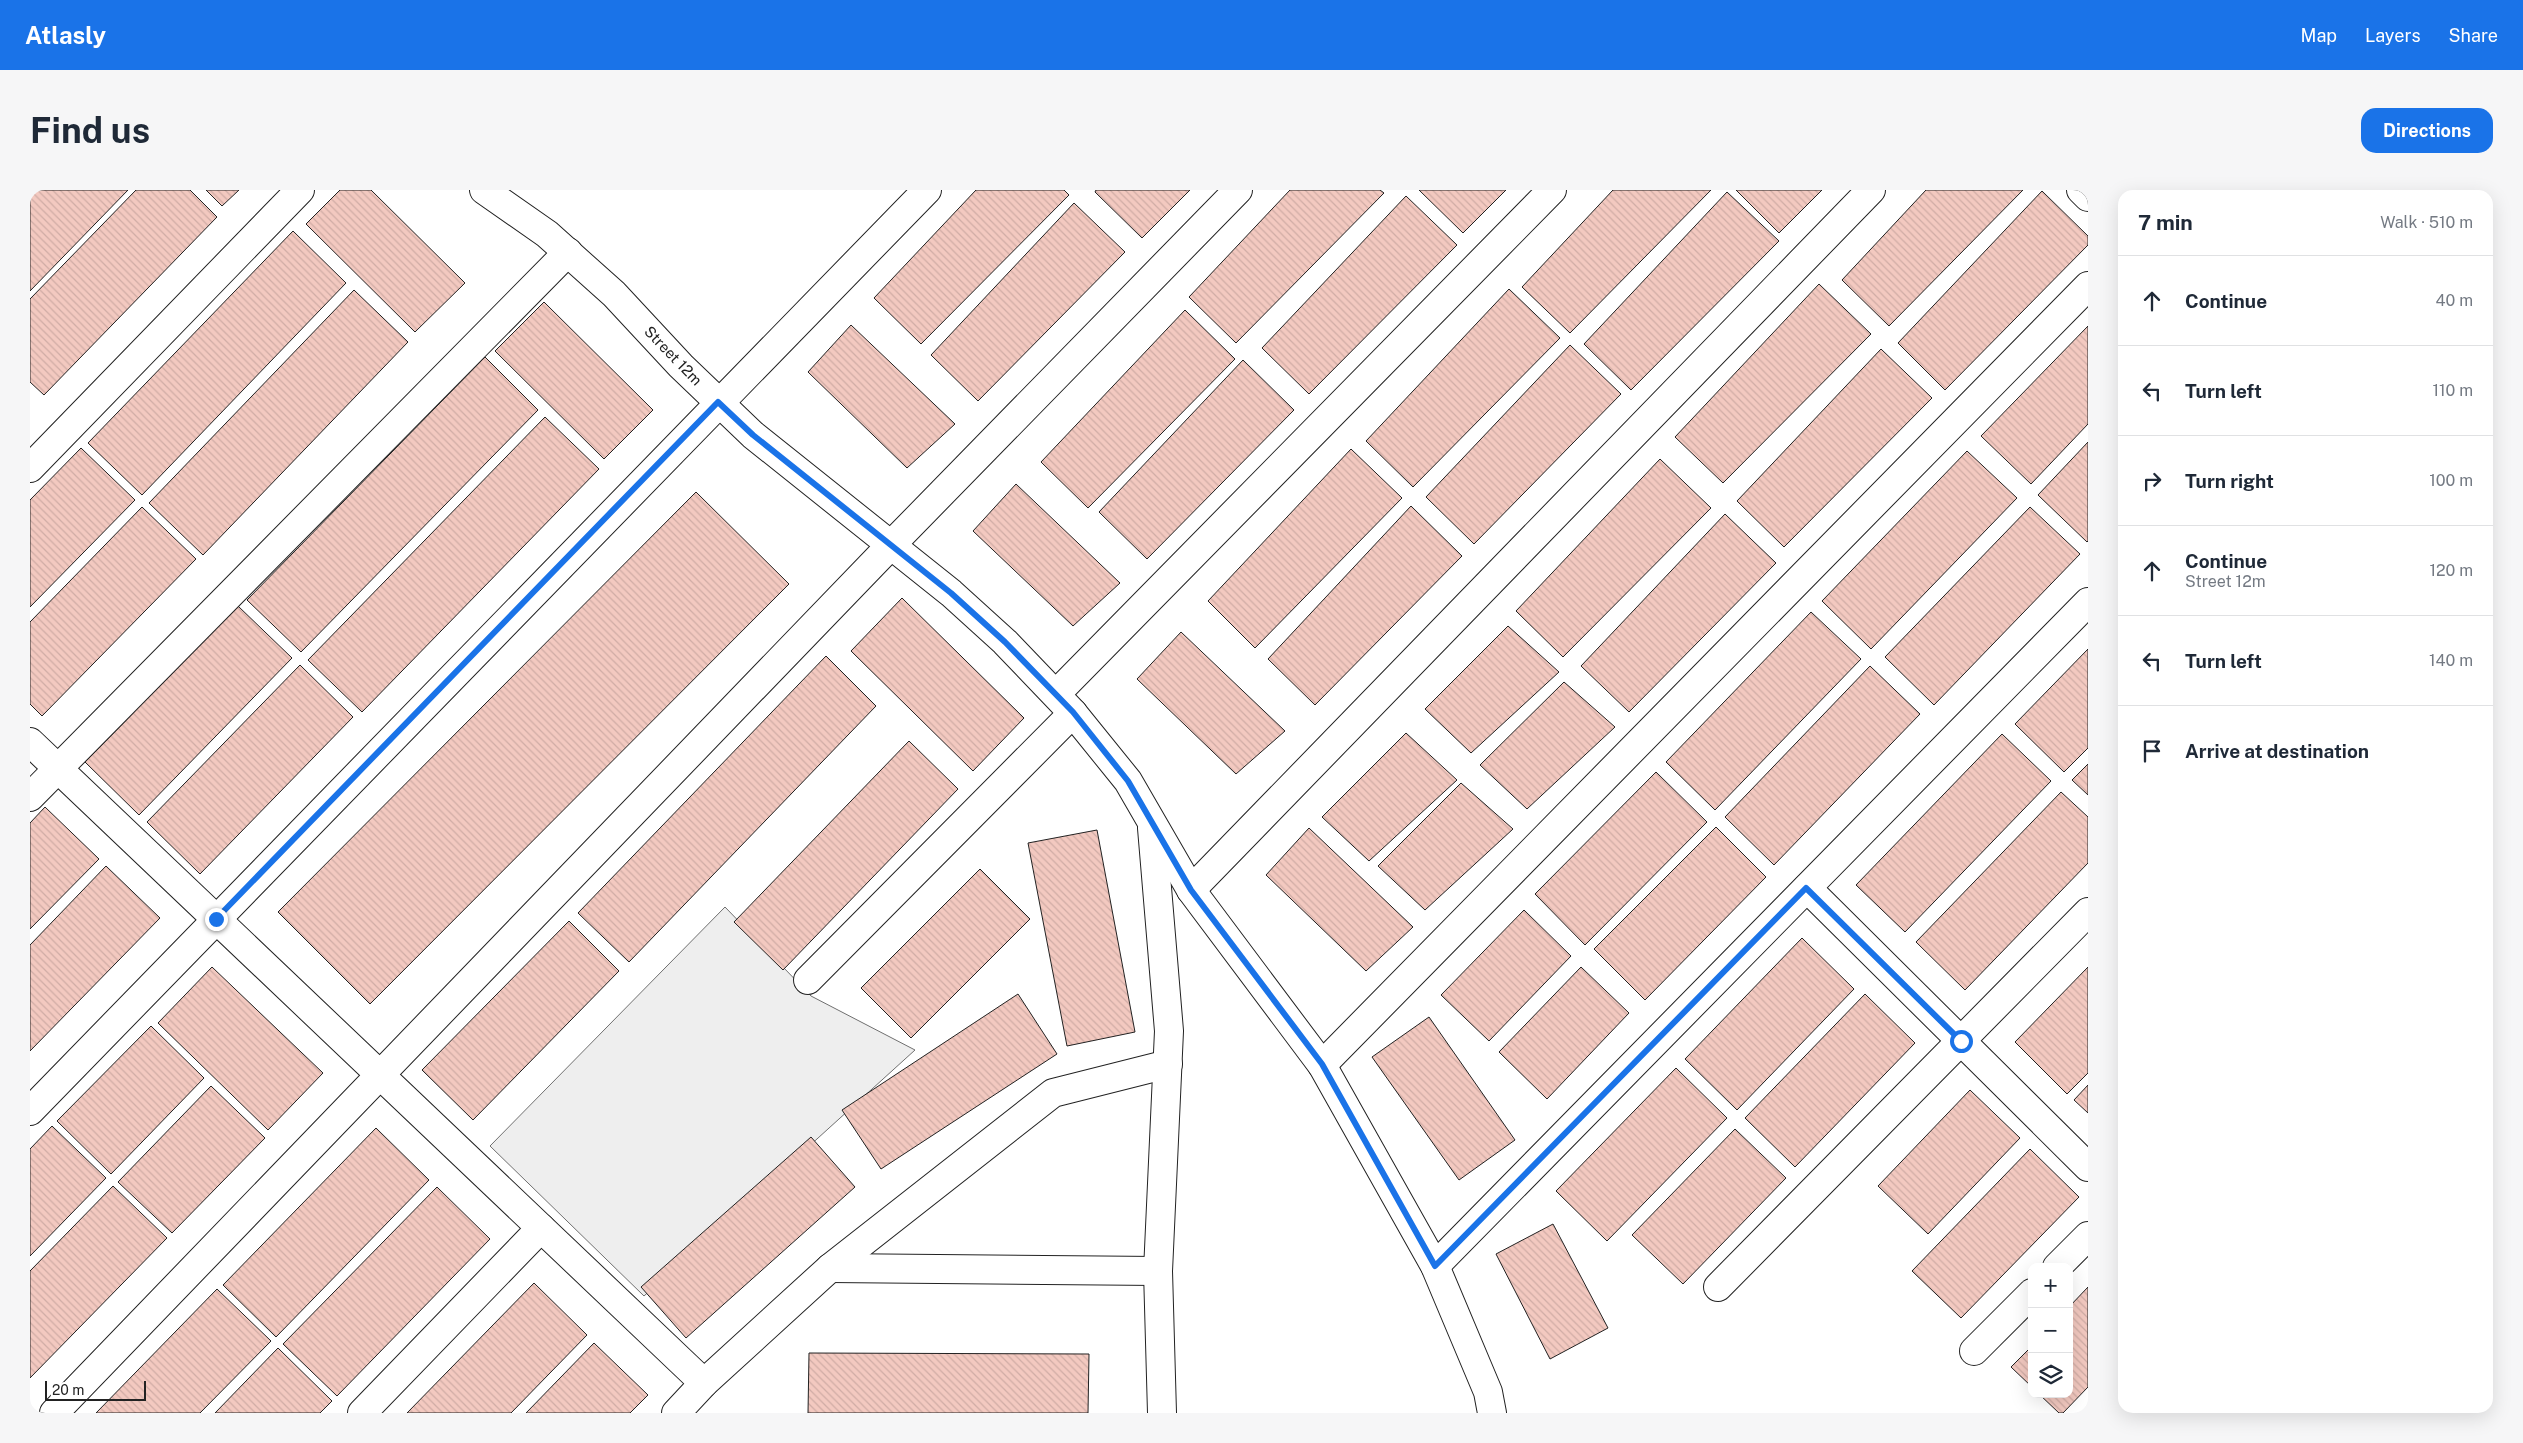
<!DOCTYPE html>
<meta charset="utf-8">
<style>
:root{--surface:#fff;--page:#f6f6f7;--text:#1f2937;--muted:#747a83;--line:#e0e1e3;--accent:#1a73e8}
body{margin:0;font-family:"Public Sans",sans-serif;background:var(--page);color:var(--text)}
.controls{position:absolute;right:15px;bottom:15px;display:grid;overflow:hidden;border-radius:10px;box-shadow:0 5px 20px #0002}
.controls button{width:45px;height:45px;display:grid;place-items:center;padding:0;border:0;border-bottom:1px solid var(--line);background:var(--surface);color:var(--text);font:25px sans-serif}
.scale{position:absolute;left:15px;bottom:12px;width:101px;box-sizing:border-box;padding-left:5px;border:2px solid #222;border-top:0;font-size:14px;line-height:18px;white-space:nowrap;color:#222;-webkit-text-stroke:4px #fff;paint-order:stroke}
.stop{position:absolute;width:15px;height:15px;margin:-11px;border:4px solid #1a73e8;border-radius:50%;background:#fff}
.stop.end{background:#1a73e8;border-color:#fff;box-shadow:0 1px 5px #0008}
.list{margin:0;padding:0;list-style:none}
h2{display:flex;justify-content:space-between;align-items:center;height:65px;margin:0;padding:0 20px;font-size:21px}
h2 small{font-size:16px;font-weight:400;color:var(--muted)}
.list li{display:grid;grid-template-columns:32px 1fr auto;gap:15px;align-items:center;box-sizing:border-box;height:90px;padding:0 20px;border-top:1px solid var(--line)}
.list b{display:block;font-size:19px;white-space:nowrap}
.list p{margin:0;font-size:16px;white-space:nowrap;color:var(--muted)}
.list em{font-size:16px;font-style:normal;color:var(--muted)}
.icon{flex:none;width:28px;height:28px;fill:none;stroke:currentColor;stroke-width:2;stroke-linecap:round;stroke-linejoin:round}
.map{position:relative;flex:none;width:2058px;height:1223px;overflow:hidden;border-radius:15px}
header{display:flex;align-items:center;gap:30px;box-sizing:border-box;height:70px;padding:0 25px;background:var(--accent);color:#fff}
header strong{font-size:24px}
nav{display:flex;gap:28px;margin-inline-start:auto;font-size:18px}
.intro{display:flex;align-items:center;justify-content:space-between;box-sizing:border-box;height:120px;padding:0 30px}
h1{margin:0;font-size:35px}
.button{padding:12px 22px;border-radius:15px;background:var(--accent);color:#fff;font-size:18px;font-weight:700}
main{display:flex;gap:30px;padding:0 30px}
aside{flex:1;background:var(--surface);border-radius:15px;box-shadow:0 5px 20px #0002}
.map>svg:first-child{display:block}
.park{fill:#eee;stroke:#6f6f6f}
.building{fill:url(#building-back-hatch);stroke:#222}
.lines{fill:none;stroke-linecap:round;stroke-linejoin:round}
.street-casing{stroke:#222;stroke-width:30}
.street{stroke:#fff;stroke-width:28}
.route{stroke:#1a73e8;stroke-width:6}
.labels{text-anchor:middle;stroke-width:4;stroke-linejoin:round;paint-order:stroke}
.street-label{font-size:15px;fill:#222;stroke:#fff}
</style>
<header>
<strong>Atlasly</strong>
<nav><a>Map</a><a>Layers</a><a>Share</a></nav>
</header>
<div class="intro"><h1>Find us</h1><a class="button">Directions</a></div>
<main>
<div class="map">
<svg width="2058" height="1223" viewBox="0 0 2058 1223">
<defs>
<pattern id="building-back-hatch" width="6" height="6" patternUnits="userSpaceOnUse" patternTransform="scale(1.25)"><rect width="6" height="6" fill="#f3c9c0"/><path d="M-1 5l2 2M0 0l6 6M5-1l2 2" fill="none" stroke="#d0aca5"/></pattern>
</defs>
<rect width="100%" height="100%" fill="#fff"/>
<polygon class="park" points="695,717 781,806 885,860 614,1106 460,956"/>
<g class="building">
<polygon points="0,0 98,0 0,101"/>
<polygon points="106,0 160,0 187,27 14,205 0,192 0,109"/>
<polygon points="176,0 209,0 192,16"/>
<polygon points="310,0 341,0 435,93 385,142 276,34"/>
<polygon points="946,0 1034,0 1039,5 891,154 844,108"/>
<polygon points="1066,0 1160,0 1112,48 1065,2"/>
<polygon points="1260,0 1350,0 1354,3 1206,153 1159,107"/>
<polygon points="1389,0 1476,0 1433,43"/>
<polygon points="1583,0 1681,0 1540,143 1492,97"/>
<polygon points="1706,0 1792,0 1749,43"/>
<polygon points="1896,0 1993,0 1859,136 1812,90"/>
<polygon points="2012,1 2058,46 2058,55 1915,200 1868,153"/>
<polygon points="1697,2 1749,51 1601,200 1554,154"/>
<polygon points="1376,6 1427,55 1279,204 1232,158"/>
<polygon points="1044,13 1095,62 948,211 901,165"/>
<polygon points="263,41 316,93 112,305 58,253"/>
<polygon points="1789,94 1841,144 1693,293 1645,247"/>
<polygon points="1479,99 1530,148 1383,297 1336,251"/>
<polygon points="324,100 378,152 173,365 119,313"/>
<polygon points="514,112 623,220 574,269 465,161"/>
<polygon points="1155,120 1205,169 1058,318 1011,272"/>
<polygon points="821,135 925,234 877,278 778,182"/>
<polygon points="2058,136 2058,234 2001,294 1951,246"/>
<polygon points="1540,155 1591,204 1444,354 1396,307"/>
<polygon points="1851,159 1902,208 1754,357 1707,311"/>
<polygon points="455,167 508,220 271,462 217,410"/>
<polygon points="1213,170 1264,220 1117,369 1069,322"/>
<polygon points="515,227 569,279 332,522 278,470"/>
<polygon points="2058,252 2058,351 2057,352 2008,305"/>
<polygon points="51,258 105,310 0,417 0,310"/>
<polygon points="1321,259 1372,308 1225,458 1178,411"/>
<polygon points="1937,261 1987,308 1841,459 1792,411"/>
<polygon points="1630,269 1681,318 1533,467 1486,421"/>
<polygon points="986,294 1090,393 1043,436 943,341"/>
<polygon points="666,302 759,394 340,814 248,722"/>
<polygon points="1381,316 1432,366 1285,515 1238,469"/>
<polygon points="112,317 166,369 12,526 0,514 0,432"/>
<polygon points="2000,317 2050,364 1904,515 1855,467"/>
<polygon points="1695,324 1746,373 1599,522 1551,476"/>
<polygon points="872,408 994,528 943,581 821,461"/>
<polygon points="208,416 262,468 109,625 55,572"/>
<polygon points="1781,422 1831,469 1685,620 1636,572"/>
<polygon points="1478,436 1529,482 1441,563 1395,519"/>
<polygon points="1151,442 1255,541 1206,584 1107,489"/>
<polygon points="2058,459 2058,558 2034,582 1985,534"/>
<polygon points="796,466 846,516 599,772 548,723"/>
<polygon points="270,475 323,527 170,684 117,632"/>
<polygon points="1840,476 1890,524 1744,675 1695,627"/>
<polygon points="1534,492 1585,537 1497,619 1450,575"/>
<polygon points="1376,543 1427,590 1339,671 1292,627"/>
<polygon points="1972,544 2021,591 1875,742 1826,695"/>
<polygon points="879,551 928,599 753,780 704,732"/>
<polygon points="2058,574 2058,605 2042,590"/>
<polygon points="1626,582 1677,632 1555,755 1505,704"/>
<polygon points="1431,593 1483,639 1395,720 1348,676"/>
<polygon points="2031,602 2058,627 2058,673 1935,800 1886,752"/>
<polygon points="15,617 69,669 0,739 0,633"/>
<polygon points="1686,637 1736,687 1615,810 1564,759"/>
<polygon points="1279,638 1383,737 1336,781 1236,685"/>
<polygon points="1067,640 1105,842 1037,856 998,653"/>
<polygon points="76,676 130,728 0,861 0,755"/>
<polygon points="950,679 1000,729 881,848 831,798"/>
<polygon points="1494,720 1541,766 1459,851 1411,805"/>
<polygon points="539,731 589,781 443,930 392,880"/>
<polygon points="1772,748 1824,799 1707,920 1655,869"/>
<polygon points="182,777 293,883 238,940 128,833"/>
<polygon points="1551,777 1599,823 1517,909 1469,862"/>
<polygon points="2058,777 2058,883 2037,904 1985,852"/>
<polygon points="988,804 1027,864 851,979 812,920"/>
<polygon points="1835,804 1885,853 1765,977 1715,928"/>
<polygon points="1399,827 1485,950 1429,990 1342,867"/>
<polygon points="121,836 174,888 81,984 27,931"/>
<polygon points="1646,878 1697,928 1577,1051 1526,1001"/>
<polygon points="2058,895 2058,923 2044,910"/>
<polygon points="181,896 235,948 142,1043 88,992"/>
<polygon points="1940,900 1990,948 1898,1044 1848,996"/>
<polygon points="22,936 76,988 0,1066 0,959"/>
<polygon points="346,938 399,990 246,1147 193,1095"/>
<polygon points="1705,939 1756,988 1653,1094 1602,1045"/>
<polygon points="781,947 825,997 656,1148 611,1097"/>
<polygon points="2000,959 2049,1007 1931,1128 1882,1081"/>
<polygon points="83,996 137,1048 0,1188 0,1081"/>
<polygon points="407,997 460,1049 307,1206 253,1154"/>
<polygon points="1523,1034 1578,1138 1520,1169 1466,1064"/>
<polygon points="504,1093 557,1145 481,1223 377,1223"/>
<polygon points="2058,1097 2058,1197 2033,1223 2029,1223 2009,1204 2039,1204 2039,1117"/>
<polygon points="187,1099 241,1151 170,1223 66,1223"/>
<polygon points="564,1153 618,1205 600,1223 496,1223"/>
<polygon points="2002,1156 2002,1197 1981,1177"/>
<polygon points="248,1158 302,1211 290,1223 185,1223"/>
<polygon points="779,1163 1059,1164 1058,1223 778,1223"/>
</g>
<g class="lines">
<defs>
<g id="street">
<polyline points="454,0 517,44 584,104 651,176 723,245 921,403 975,452 1043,523 1098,591 1161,700 1292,875 1405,1076 1458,1202 1462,1223"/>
<polyline points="2051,0 2058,7"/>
<polyline points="0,278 270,0"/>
<polyline points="1027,503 1522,0"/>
<polyline points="0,552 674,1193"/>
<polyline points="0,607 538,62"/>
<polyline points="1122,638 1139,841 1128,1081 1132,1223"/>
<polyline points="1777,698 2058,977"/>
<polyline points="1161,700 1841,0"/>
<polyline points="778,790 1043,523"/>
<polyline points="1292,875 2058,96"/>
<polyline points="0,921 897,0"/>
<polyline points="1405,1076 2058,412"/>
<polyline points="2027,1077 2058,1046"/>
<polyline points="800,1078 1128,1081"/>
<polyline points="1688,1097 2058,722"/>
<polyline points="1944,1161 2002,1103"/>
<polyline points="24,1223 861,355 1208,0"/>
<polyline points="332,1223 511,1038"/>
<polyline points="646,1223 674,1193 800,1078 1023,903 1138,874"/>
</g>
</defs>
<use href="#street" class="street-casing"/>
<use href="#street" class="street"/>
</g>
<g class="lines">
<polyline class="route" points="186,729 688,212 723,245 921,403 975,452 1043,522 1098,591 1161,700 1292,874 1405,1076 1776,698 1931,851"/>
</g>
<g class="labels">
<g class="street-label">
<text transform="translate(643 166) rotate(46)" y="5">Street 12m</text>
</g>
</g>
</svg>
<div class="controls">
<button>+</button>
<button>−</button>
<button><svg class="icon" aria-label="layers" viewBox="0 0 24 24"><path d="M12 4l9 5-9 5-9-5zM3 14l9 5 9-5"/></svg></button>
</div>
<div class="scale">20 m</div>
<div class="stop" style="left:1931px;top:851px"></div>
<div class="stop end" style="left:186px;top:729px"></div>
</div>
<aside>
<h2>7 min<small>Walk · 510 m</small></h2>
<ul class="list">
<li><svg class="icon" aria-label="ahead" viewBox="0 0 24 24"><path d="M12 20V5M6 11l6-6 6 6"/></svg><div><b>Continue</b></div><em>40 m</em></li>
<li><svg class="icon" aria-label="left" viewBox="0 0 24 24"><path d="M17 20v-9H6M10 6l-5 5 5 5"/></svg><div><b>Turn left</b></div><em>110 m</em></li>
<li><svg class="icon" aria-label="right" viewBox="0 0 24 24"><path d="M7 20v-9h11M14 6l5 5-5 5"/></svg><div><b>Turn right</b></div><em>100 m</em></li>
<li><svg class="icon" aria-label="ahead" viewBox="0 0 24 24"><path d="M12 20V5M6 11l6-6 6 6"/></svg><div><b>Continue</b><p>Street 12m</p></div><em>120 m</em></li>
<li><svg class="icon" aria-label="left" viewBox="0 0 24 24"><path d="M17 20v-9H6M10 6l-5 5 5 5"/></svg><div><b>Turn left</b></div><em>140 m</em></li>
<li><svg class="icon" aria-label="arrive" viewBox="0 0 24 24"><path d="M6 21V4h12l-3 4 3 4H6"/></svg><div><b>Arrive at destination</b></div></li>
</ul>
</aside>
</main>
